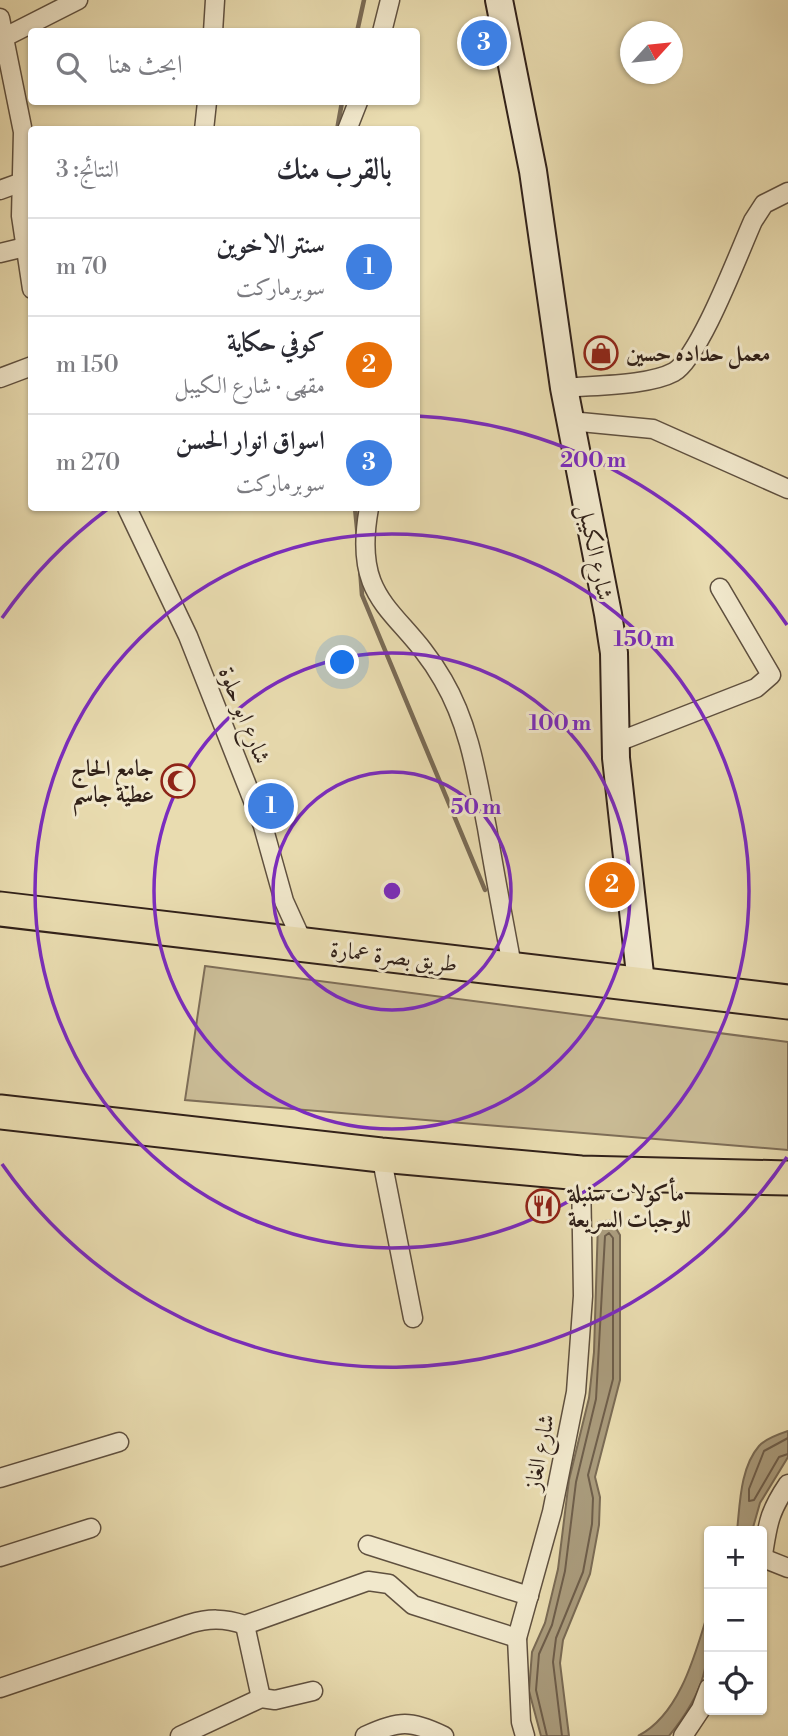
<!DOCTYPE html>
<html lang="ar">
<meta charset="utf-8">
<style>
:root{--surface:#fff;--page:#f7f7f7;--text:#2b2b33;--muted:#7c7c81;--line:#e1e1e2;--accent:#1a73e8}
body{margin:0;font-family:"Libre Bodoni",Amiri,serif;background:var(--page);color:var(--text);direction:rtl}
.controls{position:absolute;right:21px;bottom:21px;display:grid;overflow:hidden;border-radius:7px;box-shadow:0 2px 5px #0004}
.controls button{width:63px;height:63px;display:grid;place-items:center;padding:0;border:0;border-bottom:2px solid var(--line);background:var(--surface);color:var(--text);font:35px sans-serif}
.compass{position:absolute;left:620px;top:21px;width:63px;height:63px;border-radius:50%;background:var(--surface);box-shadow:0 2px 5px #0004;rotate:63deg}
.you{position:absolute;left:343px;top:663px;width:24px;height:24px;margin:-18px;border:5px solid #fff;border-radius:50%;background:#1a73e8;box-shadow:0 0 0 10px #1a73e833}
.badge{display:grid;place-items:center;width:46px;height:46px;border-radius:50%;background:var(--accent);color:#fff;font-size:23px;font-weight:700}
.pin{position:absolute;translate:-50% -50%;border:4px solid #fff;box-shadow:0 2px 7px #0006}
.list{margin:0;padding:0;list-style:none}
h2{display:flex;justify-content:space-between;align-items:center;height:91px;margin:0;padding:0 28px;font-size:30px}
h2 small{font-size:23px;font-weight:400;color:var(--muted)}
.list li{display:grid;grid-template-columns:46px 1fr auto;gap:21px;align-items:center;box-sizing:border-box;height:98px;padding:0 28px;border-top:2px solid var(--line)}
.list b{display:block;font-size:26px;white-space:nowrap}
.list p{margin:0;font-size:23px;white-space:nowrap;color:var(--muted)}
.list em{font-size:23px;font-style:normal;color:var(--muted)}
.icon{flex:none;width:38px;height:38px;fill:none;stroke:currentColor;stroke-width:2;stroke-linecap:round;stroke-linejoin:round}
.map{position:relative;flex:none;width:788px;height:1736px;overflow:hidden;direction:ltr}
.search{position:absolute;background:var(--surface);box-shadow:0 2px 5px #0004;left:28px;top:28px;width:392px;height:77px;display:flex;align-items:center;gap:18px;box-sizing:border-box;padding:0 24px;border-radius:7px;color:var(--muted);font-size:26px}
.panel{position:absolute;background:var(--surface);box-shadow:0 2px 5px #0004;left:28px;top:126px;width:392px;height:385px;border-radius:7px;direction:rtl}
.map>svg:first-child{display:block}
.green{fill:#cabc96;stroke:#7e6e58;stroke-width:2}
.water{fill:#aa9c7d;stroke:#7a6b55;stroke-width:2}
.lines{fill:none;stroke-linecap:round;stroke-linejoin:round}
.shore{stroke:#6e5e4b;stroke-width:2}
.stream{stroke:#7a6b55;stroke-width:4.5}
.street-casing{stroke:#5f503f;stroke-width:21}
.secondary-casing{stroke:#312119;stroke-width:30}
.highway-casing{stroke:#312119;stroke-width:37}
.street{stroke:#f1e8cc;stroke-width:18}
.secondary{stroke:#f1e8cc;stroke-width:26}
.highway{stroke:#e9dcb0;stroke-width:33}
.ring{fill:none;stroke:#7b2cbf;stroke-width:3.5}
.labels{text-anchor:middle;stroke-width:6;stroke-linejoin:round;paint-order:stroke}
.poi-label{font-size:23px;font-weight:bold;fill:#312119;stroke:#f1e8cc;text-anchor:start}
.street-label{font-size:23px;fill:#312119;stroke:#f1e8cc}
.centre{fill:#7b2cbf;stroke:#f1e8cc;stroke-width:3.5}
.ring-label{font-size:21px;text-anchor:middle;font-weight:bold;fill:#7b2cbf;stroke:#f1e8cc;stroke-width:6;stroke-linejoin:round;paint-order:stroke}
</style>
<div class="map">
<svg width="788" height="1736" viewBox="0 0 788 1736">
<rect width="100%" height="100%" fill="#e9dcb0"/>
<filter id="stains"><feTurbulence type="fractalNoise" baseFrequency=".00286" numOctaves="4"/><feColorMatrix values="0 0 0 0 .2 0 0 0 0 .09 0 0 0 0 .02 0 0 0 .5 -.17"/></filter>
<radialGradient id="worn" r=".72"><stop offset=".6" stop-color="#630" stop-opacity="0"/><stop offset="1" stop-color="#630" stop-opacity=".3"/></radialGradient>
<polygon class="green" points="205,966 788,1042 788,1150 185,1100"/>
<g class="water">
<polygon points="611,1220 620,1235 620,1380 595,1477 600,1497 599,1525 590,1574 563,1640 560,1663 569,1736 541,1736 529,1691 532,1652 545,1623 558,1569 569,1480 589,1398 594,1352 598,1222"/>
<path d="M 788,1431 L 788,1457 L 760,1503 L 752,1531 L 737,1531 C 740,1504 740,1468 759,1446 C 765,1439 779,1434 788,1431 Z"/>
<path d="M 709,1609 C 709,1667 706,1690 669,1736 L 638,1736 C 681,1714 696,1651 709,1609 Z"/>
</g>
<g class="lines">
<g class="shore">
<polyline points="788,1438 764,1451 749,1489 749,1501 754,1500 779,1457 788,1454"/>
<polyline points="547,1736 536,1690 539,1654 552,1625 565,1571 576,1482 596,1399 605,1236 609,1233 613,1238 613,1379 588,1475 593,1498 592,1524 583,1572 556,1638 553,1662 562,1736"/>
</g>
<g class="stream">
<polyline points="357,32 364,0"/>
<polyline points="337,130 342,102"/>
<polyline points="355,508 358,538"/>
<polyline points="360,568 362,595 485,890"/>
</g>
<defs>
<g id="street">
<polyline points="0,18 23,132 21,216 32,289"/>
<polyline points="213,32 215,0"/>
<polyline points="382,32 390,0"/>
<polyline points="5,37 78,0"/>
<polyline points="204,130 207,102"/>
<polyline points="347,130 358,102"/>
<polyline points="0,190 22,182"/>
<polyline points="0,253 25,247"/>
<polyline points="0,378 32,366"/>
<path d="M 564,388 C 594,385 648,386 674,372 C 700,357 739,252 753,221 L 764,204 L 788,192"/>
<polyline points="570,421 653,429 788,489"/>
<polyline points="127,508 188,636 263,826 284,901 304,945"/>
<path d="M 369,508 C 351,606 402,608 443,680 C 470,726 477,777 487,828 C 495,876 504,923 513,971"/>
<polyline points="615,743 756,688 771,675 720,588"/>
<polyline points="381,1155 413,1318"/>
<polyline points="0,1478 119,1442"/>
<polyline points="368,1545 529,1596"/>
<polyline points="0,1557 91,1528"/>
<polyline points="763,1558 788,1568"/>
<path d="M 762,1560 C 768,1526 767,1515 788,1484"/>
<polyline points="245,1625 261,1698"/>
<path d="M 0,1688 L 189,1624 C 209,1618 224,1618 245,1625 L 368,1581 L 389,1584 L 413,1605 L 517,1638"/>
<polyline points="180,1736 261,1698 275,1700 313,1691"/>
<path d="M 365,1736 C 399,1720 411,1720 444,1736"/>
<polyline points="525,1736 521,1722 517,1638 552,1512 576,1392 583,1296 581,1173"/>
<polyline points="683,1736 701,1709 709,1688"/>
</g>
<polyline id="secondary" points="499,0 533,171 564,388 608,614 614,653 616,758 641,983"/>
<g id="highway">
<polyline points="0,909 788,1002"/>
<polyline points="0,1112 381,1155 581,1173 788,1178"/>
</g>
</defs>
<use href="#street" class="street-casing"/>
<use href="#secondary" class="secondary-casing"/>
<use href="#highway" class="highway-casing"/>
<use href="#street" class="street"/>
<use href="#secondary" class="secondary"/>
<use href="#highway" class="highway"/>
</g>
<g class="ring">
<circle cx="392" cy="891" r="119"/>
<circle cx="392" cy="891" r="238"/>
<circle cx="392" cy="891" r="357"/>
<path d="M787 1157A476 476 0 0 1 2 1164M2 618A476 476 0 0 1 109 508M417 416A476 476 0 0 1 787 625"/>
</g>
<defs>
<symbol id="shop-ring" viewBox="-11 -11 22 22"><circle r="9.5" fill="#f1e8cc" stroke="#8f2418" stroke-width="1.5"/><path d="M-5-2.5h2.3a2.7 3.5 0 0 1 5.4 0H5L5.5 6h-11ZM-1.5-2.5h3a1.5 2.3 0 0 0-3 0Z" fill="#8f2418"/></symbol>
<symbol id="mosque-ring" viewBox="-11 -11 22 22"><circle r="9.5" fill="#f1e8cc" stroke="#8f2418" stroke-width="1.5"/><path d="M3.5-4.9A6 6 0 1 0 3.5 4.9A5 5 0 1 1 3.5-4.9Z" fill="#8f2418"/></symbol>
<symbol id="restaurant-ring" viewBox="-11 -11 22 22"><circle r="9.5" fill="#f1e8cc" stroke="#8f2418" stroke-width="1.5"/><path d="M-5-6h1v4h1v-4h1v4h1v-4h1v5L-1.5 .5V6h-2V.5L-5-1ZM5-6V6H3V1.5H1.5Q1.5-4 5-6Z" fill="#8f2418"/></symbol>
</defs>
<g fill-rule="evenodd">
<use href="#shop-ring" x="582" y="334" width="38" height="38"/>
<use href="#mosque-ring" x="159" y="762" width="38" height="38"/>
<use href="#restaurant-ring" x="524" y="1187" width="38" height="38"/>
</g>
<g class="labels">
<g class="poi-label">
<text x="626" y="361">معمل حداده حسين</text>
<text x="154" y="776" text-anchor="end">جامع الحاج<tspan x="154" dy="26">عطية جاسم</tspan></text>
<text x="568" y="1201">مأكولات سنبلة<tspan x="568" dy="26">للوجبات السريعة</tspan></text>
</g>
<g class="street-label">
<text transform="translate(596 552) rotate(78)" y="8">شارع الكيبل</text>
<text transform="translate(245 715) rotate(68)" y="8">شارع ابو حلوة</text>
<text transform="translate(394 956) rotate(7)" y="8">طريق بصرة عمارة</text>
<text transform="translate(539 1452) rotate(-79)" y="8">شارع الغاز</text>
</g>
</g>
<circle cx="392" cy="891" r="10" class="centre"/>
<g class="ring-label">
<text x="593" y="467">200 m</text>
<text x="644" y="646">150 m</text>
<text x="560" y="730">100 m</text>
<text x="476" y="814">50 m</text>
</g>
<rect width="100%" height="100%" filter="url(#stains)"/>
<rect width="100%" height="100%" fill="url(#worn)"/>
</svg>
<div class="controls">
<button>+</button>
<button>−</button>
<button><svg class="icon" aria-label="locate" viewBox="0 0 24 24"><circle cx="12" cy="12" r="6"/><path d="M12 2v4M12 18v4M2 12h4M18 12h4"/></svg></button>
</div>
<svg class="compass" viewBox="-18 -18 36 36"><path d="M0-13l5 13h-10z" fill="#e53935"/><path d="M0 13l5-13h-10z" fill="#7c7c81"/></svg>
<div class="you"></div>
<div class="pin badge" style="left:271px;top:806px;background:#3f7fe0">1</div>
<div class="pin badge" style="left:612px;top:885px;background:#e8710a">2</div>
<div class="pin badge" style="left:484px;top:43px;background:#3f7fe0">3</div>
<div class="search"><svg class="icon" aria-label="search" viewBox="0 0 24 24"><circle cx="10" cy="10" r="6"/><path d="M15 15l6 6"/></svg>ابحث هنا</div>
<section class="panel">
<h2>بالقرب منك<small>النتائج: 3</small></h2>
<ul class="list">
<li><span class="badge" style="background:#3f7fe0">1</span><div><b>سنتر الاخوين</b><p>سوبرماركت</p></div><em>70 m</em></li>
<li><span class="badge" style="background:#e8710a">2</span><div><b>كوفي حكاية</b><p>مقهى · شارع الكيبل</p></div><em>150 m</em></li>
<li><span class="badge" style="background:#3f7fe0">3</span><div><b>اسواق انوار الحسن</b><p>سوبرماركت</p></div><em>270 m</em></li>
</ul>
</section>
</div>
